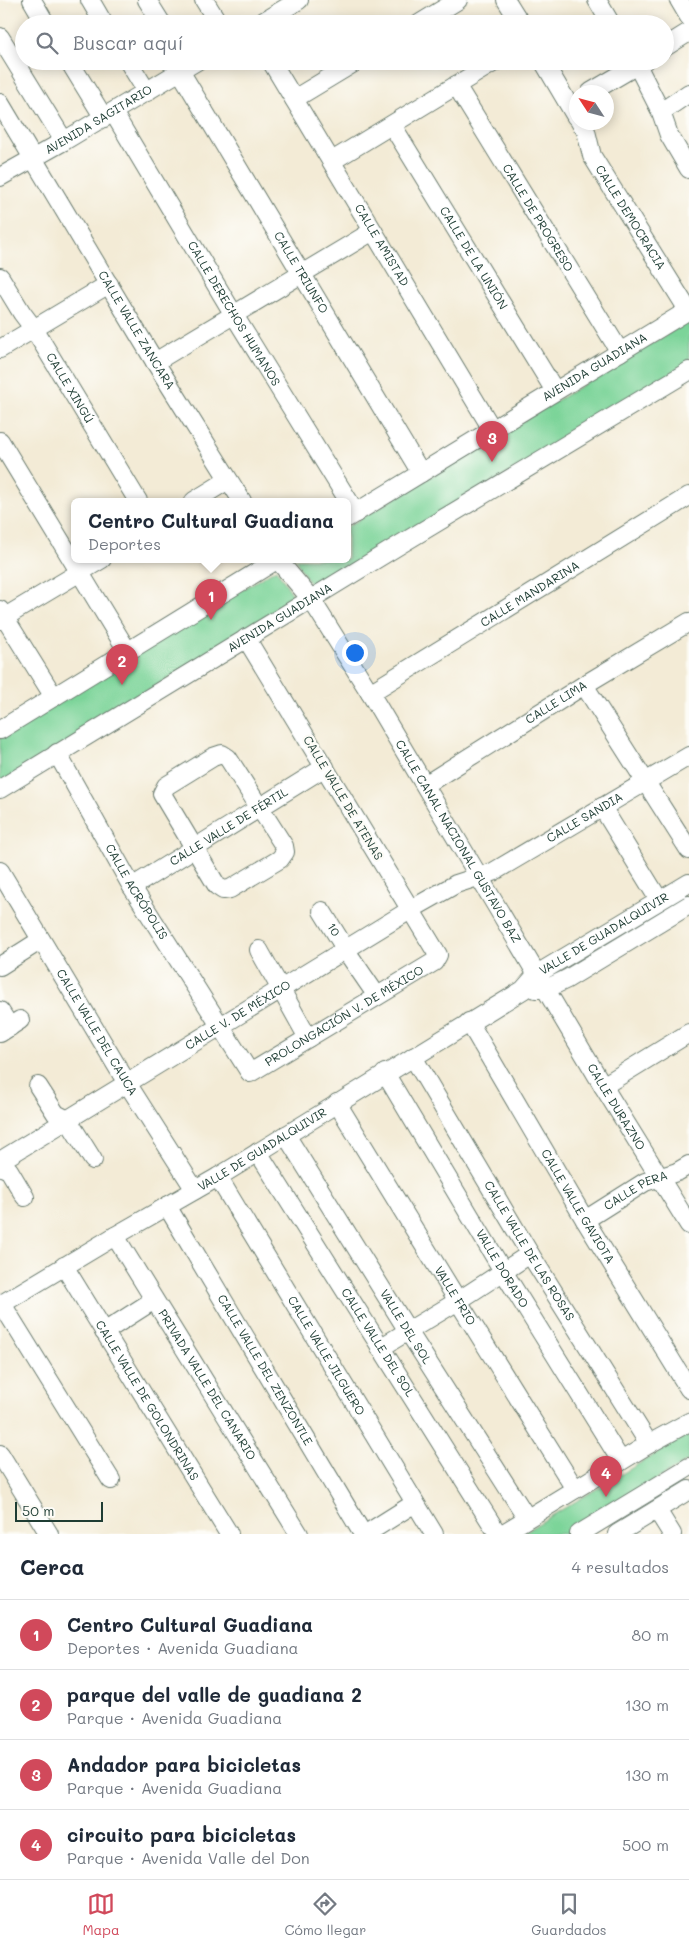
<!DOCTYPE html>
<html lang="es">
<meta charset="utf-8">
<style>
:root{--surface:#fff;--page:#f6f6f7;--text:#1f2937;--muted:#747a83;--line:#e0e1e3;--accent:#d1495b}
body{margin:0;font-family:Mali,sans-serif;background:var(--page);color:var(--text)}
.compass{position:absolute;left:569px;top:85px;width:45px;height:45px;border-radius:50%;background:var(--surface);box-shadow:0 2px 12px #0003;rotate:306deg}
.scale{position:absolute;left:15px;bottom:12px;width:88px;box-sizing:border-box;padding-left:5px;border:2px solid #1f3d34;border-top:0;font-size:14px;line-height:18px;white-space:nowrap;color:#1f3d34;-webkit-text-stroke:4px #fdfcf7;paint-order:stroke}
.you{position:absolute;left:354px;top:652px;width:18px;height:18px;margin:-12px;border:4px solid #fff;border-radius:50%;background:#1a73e8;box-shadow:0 0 0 8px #1a73e833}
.badge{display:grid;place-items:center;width:32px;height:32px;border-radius:50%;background:var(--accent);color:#fff;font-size:16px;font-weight:700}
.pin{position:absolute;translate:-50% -41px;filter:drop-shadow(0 1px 2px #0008)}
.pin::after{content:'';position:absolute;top:26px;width:18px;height:15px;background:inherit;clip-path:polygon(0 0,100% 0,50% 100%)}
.popup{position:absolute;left:71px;top:498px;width:280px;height:65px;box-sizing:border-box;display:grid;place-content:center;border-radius:8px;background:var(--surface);filter:drop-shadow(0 1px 4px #0005);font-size:16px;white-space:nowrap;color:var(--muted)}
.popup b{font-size:19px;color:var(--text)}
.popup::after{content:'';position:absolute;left:50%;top:100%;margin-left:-10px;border:10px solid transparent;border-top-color:var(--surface)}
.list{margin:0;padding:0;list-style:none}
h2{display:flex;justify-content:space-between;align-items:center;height:65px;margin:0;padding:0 20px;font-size:21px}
h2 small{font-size:16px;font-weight:400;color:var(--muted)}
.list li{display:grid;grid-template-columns:32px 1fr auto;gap:15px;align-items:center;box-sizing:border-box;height:70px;padding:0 20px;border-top:1px solid var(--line)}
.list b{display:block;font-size:19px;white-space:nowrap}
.list p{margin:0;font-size:16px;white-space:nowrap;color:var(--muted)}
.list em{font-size:16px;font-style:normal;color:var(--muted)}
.icon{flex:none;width:28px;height:28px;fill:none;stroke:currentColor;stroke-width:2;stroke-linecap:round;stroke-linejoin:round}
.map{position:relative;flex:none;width:689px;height:1534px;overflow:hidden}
.search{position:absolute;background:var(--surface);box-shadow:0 2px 12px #0003;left:15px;right:15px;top:15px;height:55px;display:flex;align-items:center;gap:12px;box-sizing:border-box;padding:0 18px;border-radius:28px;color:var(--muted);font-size:19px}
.sheet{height:345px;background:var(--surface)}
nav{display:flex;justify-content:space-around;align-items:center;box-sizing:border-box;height:70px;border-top:1px solid var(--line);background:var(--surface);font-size:14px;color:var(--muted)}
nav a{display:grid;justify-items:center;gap:2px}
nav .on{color:var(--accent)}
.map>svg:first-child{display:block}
.green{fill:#7cd499;stroke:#4e8866}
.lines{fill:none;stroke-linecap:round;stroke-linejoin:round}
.minor-casing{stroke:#697a6d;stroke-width:20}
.minor{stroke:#fff;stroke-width:18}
.labels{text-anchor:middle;stroke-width:4.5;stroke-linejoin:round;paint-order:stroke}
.street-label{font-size:12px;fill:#1f3d34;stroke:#fdfcf7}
</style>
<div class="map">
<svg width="689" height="1534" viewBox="0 0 689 1534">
<rect width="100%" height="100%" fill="#fdfcf7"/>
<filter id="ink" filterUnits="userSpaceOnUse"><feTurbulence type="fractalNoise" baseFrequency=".02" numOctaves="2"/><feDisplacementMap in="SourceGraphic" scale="10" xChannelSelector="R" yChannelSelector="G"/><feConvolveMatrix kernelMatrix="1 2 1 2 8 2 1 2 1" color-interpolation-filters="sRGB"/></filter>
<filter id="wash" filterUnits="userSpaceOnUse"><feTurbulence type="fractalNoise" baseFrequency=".0096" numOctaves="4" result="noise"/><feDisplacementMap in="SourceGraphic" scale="20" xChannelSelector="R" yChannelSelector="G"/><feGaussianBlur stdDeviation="1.12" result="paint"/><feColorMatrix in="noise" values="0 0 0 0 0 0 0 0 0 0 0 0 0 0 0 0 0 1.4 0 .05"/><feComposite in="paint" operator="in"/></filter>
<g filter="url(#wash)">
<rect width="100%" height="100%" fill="#f3ebd6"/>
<g class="green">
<polygon points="689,321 689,364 314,591 295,559 347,559 347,527"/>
<polygon points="276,569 295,598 0,786 0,738"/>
<polygon points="689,1434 689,1460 567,1534 521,1534"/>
</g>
</g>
<g filter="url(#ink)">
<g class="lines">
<defs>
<g id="minor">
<polyline points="32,0 46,24"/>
<polyline points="90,0 104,24"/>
<polyline points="147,0 162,24"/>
<polyline points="204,0 219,24"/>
<polyline points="506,0 521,24"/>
<polyline points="597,0 611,24"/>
<polyline points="679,0 689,17"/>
<polyline points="259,24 299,0"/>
<polyline points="419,24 458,0"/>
<polyline points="0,37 64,141"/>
<polyline points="665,47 689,32"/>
<polyline points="69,61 104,118"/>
<polyline points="128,61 147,92"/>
<path id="s1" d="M 271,61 L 492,429"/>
<polyline points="543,61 576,117"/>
<polyline points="635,61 661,112 669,135 689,169"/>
<path id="s2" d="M 180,71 L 421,473"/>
<path id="s3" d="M 456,85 L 620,352"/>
<polyline points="591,92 644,61"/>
<polyline points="294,99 357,61"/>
<path id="s4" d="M 0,103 L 155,362 L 242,501"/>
<path id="s5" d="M 113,112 L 234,315 L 356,513"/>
<polyline points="661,112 689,93"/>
<path id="s6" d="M 580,122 L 586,131 L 592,156 L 688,310"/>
<path id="s7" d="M 392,125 L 555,391"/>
<polyline points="332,161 496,61"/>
<path id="s8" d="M 0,177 L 64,141 L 197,61"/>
<path id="s9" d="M 0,277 L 22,313 L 34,329 L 138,501"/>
<polyline points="0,349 109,284"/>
<polyline points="155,362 373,231"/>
<polyline points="0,441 128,652"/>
<polyline points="194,501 228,480"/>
<path id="s10" d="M 347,518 L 689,310"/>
<path id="s11" d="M 277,559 L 311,599 L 370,693 L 603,1086 L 689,1225"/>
<polyline points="0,610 54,697"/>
<polyline points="0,620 102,559"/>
<polyline points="584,685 689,850"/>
<path id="s12" d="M 370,693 L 689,496"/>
<polyline points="0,730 278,559"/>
<path id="s13" d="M 57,753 L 132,887 L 250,1073 L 434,962 L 438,955 L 246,638"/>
<polygon points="222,754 228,758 284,846 285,852 280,859 230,889 223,890 217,886 162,794 166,786 213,757"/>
<path id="s14" d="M 425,785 L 584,685 L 689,622"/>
<path id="s15" d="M 0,789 L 401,544 L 689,371"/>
<polyline points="602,807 659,900"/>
<path id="s16" d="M 0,871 L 127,1083 L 195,1190"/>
<path id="s17" d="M 132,887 L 325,767"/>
<path id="s18" d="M 322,911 L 351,958 L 377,996"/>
<polyline points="259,950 308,1038"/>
<polyline points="0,966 41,940"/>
<polyline points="535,989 546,989 567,979 689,905"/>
<polyline points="0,1011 10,1027"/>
<path id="s19" d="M 469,1022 L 585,1220 L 689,1389"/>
<polyline points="0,1033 20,1020"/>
<path id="s20" d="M 413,1057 L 530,1254 L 649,1444"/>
<path id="s21" d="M 385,1073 L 503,1271 L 621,1461"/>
<polyline points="38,1086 56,1114 68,1120 93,1160"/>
<polyline points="603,1086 689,1033"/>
<path id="s22" d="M 337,1103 L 458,1301 L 575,1489"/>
<path id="s23" d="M 286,1135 L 408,1331 L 527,1518"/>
<path id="s24" d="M 258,1152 L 498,1534"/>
<path id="s25" d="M 0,1161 L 410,910 L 456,884 L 493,872 L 689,756"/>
<polyline points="0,1166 9,1170 25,1197"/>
<path id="s26" d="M 218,1177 L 434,1534"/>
<path id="s27" d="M 167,1206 L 361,1531 L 364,1532 L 369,1532 L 415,1503"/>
<path id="s28" d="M 585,1220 L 645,1182 L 677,1172 L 689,1165"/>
<path id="s29" d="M 115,1236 L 299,1534"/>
<path id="s30" d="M 64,1266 L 229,1534"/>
<polyline points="2,1304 111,1480"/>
<path id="s31" d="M 0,1305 L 115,1236 L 218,1177 L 523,990 L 537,974 L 689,883"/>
<polyline points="104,1332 154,1300"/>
<polyline points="380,1348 458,1301 530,1254"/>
<polyline points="0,1454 49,1534"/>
<polyline points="657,1510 672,1534"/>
<polyline points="502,1534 649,1444 689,1422"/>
<polyline points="579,1534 689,1467"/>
<polyline points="617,1534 689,1490"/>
</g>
</defs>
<use href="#minor" class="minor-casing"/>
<use href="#minor" class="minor"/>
</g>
</g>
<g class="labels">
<g class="street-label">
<text dy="4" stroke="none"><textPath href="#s8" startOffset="114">AVENIDA SAGITARIO</textPath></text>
<text dy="4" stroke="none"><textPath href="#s6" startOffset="109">CALLE DEMOCRACIA</textPath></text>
<text dy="4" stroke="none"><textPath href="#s3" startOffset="156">CALLE DE PROGRESO</textPath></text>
<text dy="4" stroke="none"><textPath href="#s1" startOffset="215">CALLE AMISTAD</textPath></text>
<text dy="4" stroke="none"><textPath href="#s7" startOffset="156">CALLE DE LA UNIÓN</textPath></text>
<text dy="4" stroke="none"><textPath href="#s2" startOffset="235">CALLE TRIUNFO</textPath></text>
<text dy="4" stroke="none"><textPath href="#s5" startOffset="235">CALLE DERECHOS HUMANOS</textPath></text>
<text dy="4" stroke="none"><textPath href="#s4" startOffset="265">CALLE VALLE ZANCARA</textPath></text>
<text dy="4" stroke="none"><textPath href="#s10" startOffset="290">AVENIDA GUADIANA</textPath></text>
<text dy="4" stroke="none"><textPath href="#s9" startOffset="131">CALLE XINGÚ</textPath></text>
<text dy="4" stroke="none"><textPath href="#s12" startOffset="188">CALLE MANDARINA</textPath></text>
<text dy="4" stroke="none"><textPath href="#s15" startOffset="328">AVENIDA GUADIANA</textPath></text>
<text dy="4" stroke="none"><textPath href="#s14" startOffset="155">CALLE LIMA</textPath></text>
<text transform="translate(343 798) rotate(59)" y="4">CALLE VALLE DE ATENAS</text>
<text dy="4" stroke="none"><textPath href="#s25" startOffset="679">CALLE SANDIA</textPath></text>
<text dy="4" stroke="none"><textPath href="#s17" startOffset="114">CALLE VALLE DE FÉRTIL</textPath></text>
<text dy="4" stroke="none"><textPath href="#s11" startOffset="336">CALLE CANAL NACIONAL GUSTAVO BAZ</textPath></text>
<text dy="4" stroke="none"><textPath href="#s13" startOffset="160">CALLE ACRÓPOLIS</textPath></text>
<text dy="4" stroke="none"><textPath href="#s18" startOffset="22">10</textPath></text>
<text dy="4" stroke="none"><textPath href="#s31" startOffset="710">VALLE DE GUADALQUIVIR</textPath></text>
<text dy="4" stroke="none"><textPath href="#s25" startOffset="279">CALLE V. DE MÉXICO</textPath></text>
<text dy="4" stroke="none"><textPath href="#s13" startOffset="484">PROLONGACIÓN V. DE MÉXICO</textPath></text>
<text dy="4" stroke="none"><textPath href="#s16" startOffset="188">CALLE VALLE DEL CAUCA</textPath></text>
<text dy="4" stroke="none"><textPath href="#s11" startOffset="645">CALLE DURAZNO</textPath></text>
<text dy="4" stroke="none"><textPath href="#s31" startOffset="305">VALLE DE GUADALQUIVIR</textPath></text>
<text dy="4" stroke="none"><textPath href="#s28" startOffset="59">CALLE PERA</textPath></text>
<text dy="4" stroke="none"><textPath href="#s19" startOffset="214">CALLE VALLE GAVIOTA</textPath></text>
<text dy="4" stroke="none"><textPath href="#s20" startOffset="226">CALLE VALLE DE LAS ROSAS</textPath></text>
<text dy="4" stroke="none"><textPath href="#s21" startOffset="228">VALLE DORADO</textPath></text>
<text dy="4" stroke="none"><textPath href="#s22" startOffset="226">VALLE FRIO</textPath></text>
<text dy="4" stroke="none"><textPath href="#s23" startOffset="226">VALLE DEL SOL</textPath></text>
<text dy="4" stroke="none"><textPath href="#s24" startOffset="225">CALLE VALLE DEL SOL</textPath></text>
<text dy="4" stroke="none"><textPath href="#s26" startOffset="209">CALLE VALLE JILGUERO</textPath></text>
<text dy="4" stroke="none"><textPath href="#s27" startOffset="191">CALLE VALLE DEL ZENZONTLE</textPath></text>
<text dy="4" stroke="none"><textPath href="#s29" startOffset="175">PRIVADA VALLE DEL CANARIO</textPath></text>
<text dy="4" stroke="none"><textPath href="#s30" startOffset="158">CALLE VALLE DE GOLONDRINAS</textPath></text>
</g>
</g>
</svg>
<svg class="compass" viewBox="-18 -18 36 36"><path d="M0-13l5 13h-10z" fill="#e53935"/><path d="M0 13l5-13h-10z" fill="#747a83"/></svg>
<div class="scale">50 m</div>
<div class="you"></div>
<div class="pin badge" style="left:211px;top:620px">1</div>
<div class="popup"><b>Centro Cultural Guadiana</b>Deportes</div>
<div class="pin badge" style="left:122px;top:685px">2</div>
<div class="pin badge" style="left:492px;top:462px">3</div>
<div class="pin badge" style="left:606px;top:1497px">4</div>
<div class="search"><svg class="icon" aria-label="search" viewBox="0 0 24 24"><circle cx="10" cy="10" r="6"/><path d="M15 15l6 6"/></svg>Buscar aquí</div>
</div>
<section class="sheet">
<h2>Cerca<small>4 resultados</small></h2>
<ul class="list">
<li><span class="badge">1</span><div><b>Centro Cultural Guadiana</b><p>Deportes · Avenida Guadiana</p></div><em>80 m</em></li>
<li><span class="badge">2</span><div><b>parque del valle de guadiana 2</b><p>Parque · Avenida Guadiana</p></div><em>130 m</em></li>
<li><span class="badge">3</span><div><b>Andador para bicicletas</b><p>Parque · Avenida Guadiana</p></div><em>130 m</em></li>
<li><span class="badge">4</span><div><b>circuito para bicicletas</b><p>Parque · Avenida Valle del Don</p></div><em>500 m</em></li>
</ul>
</section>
<nav>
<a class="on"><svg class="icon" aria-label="map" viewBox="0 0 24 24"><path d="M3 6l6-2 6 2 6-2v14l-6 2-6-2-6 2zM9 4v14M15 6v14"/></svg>Mapa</a>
<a><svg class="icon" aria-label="directions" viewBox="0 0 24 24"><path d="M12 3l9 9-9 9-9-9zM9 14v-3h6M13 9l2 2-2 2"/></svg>Cómo llegar</a>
<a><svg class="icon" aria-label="saved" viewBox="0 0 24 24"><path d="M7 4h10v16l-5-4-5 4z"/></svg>Guardados</a>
</nav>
